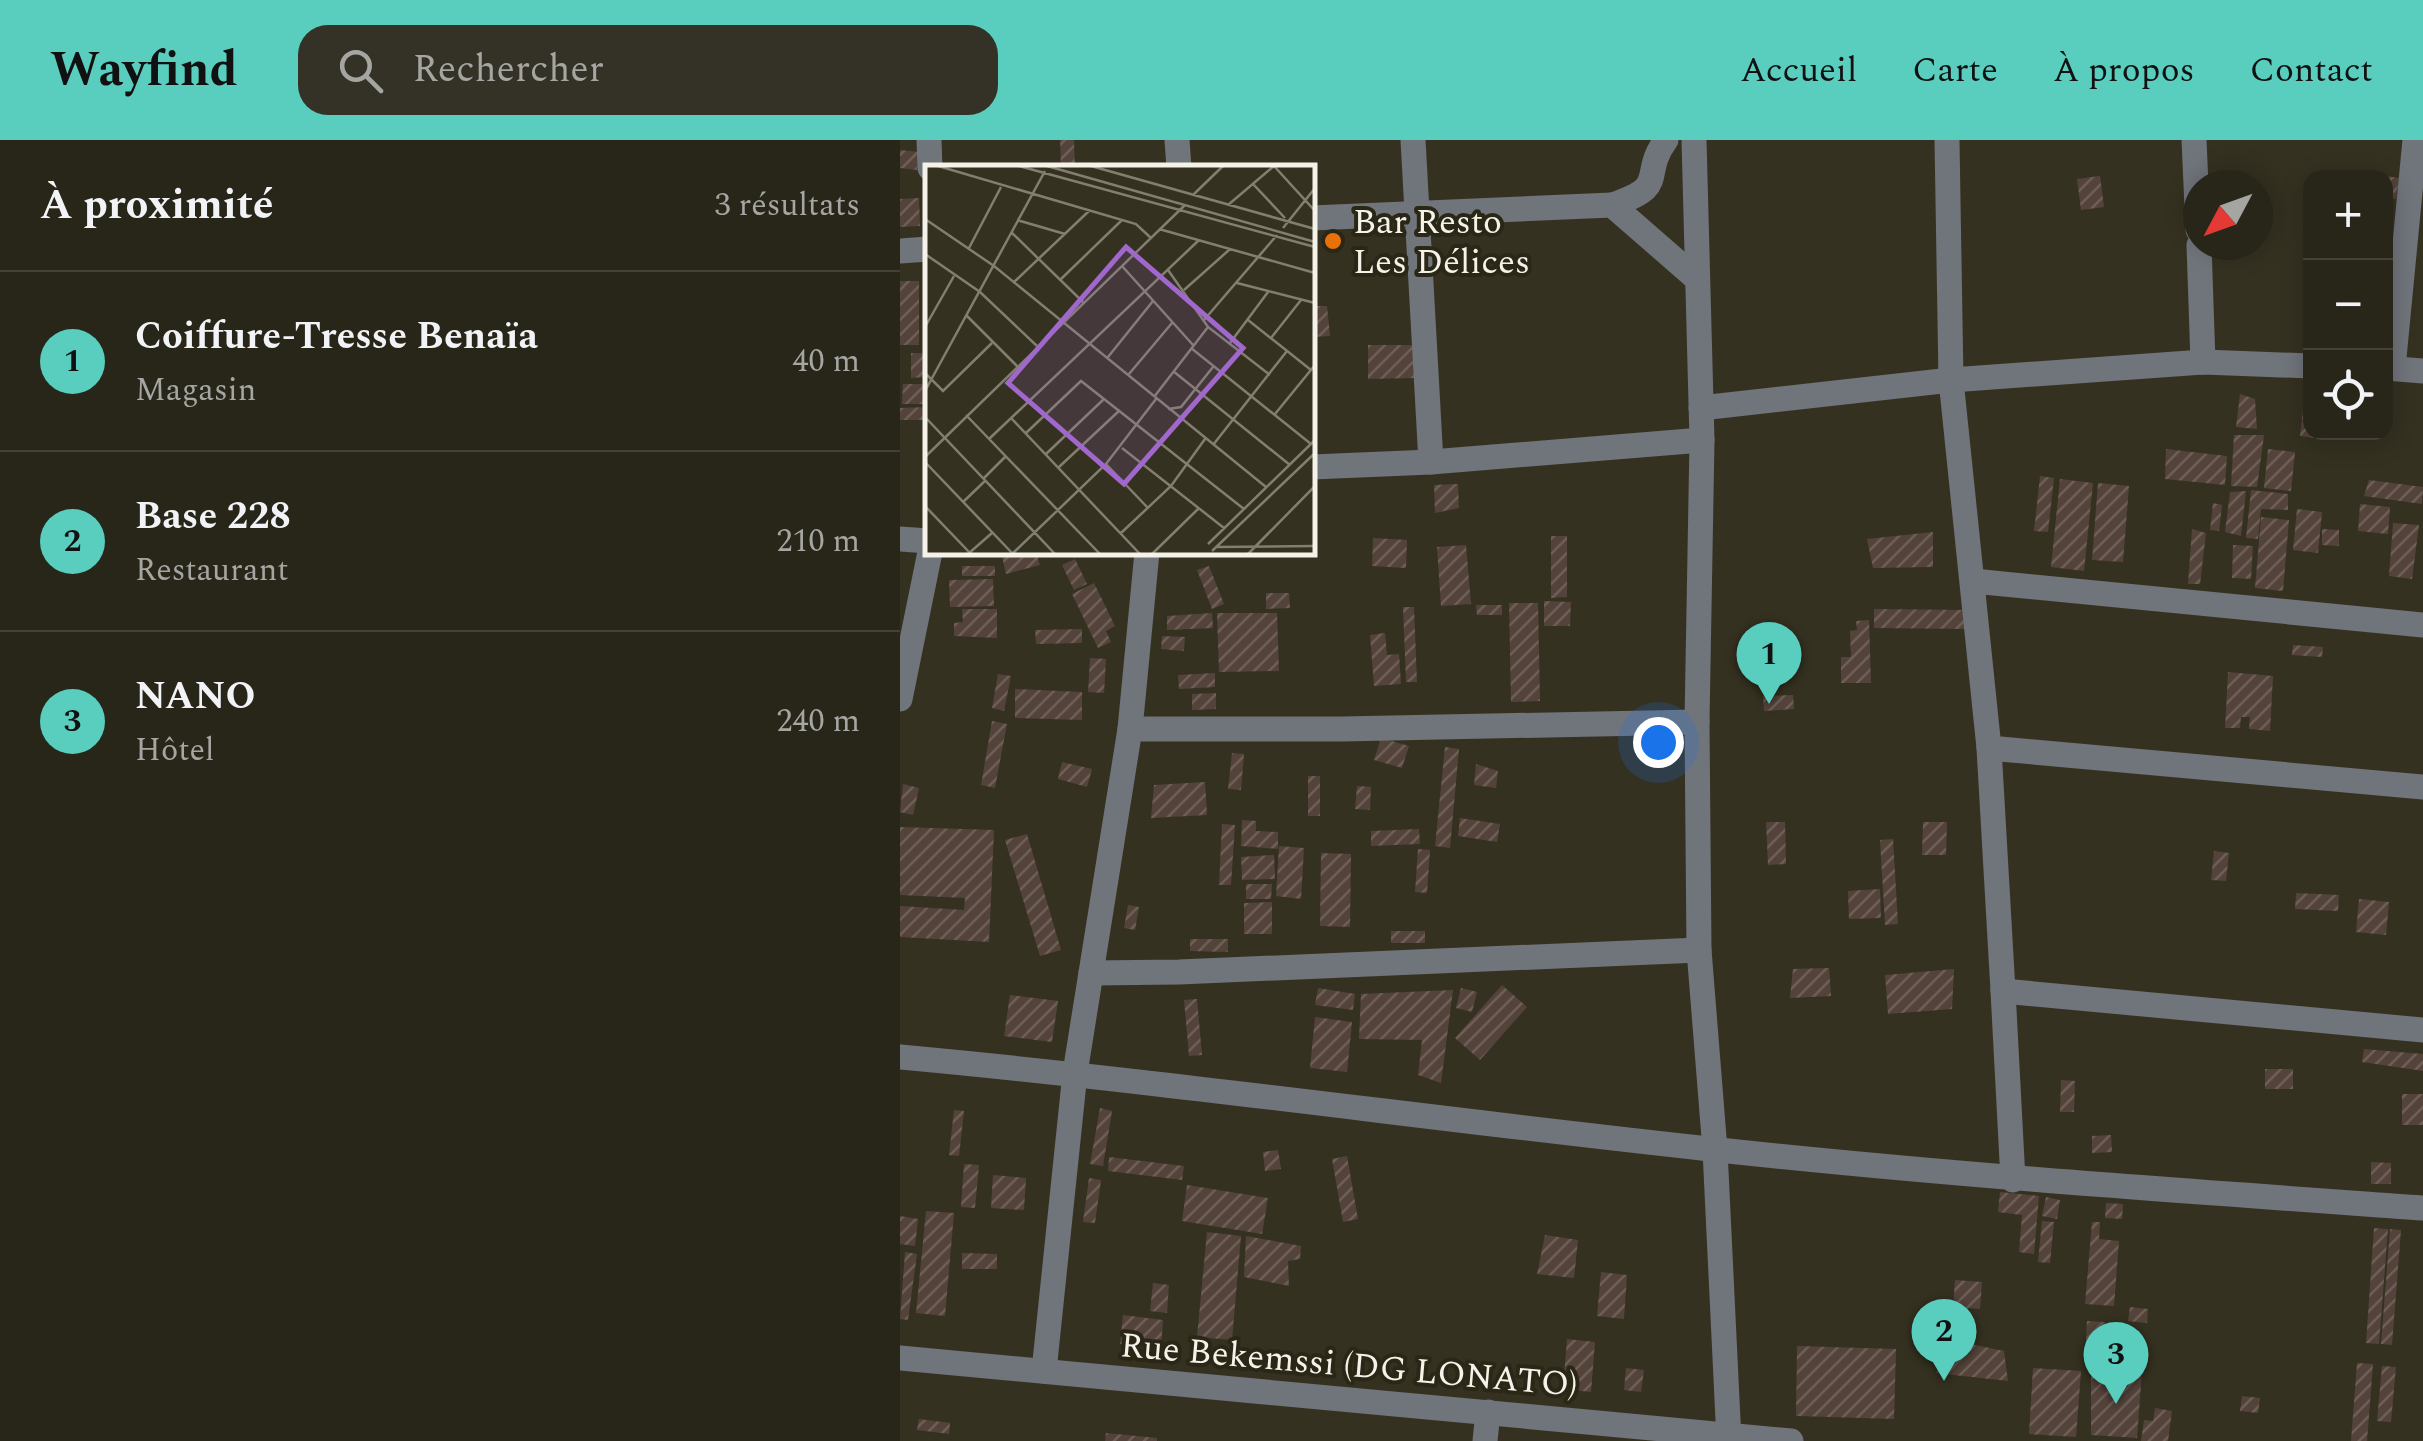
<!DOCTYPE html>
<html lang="fr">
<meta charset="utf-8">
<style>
:root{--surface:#282519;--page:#343126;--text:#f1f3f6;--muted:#a5a5a2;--line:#444238;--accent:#59cebe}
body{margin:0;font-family:Spectral,serif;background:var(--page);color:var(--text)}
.controls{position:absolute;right:30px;top:30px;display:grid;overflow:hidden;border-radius:20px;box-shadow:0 5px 25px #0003}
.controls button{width:90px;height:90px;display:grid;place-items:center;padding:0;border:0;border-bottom:2px solid var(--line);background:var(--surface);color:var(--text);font:50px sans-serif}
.compass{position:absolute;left:1283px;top:30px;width:90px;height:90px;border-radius:50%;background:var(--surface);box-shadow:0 5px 25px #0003;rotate:229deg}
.you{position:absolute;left:758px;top:602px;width:35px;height:35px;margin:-25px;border:8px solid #fff;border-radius:50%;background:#1a73e8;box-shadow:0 0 0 15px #1a73e833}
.badge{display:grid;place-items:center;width:65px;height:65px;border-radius:50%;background:var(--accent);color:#111;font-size:32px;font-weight:700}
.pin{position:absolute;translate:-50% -82px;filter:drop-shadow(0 2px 5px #0008)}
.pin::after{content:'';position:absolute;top:52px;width:35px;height:30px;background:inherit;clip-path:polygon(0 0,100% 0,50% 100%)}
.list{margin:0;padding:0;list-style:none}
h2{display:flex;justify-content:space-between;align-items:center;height:130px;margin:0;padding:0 40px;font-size:42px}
h2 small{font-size:32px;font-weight:400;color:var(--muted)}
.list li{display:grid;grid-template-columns:65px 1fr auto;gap:30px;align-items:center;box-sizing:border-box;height:180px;padding:0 40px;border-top:2px solid var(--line)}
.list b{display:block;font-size:38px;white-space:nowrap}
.list p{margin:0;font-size:32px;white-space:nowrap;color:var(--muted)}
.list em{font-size:32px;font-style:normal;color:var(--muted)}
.icon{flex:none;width:55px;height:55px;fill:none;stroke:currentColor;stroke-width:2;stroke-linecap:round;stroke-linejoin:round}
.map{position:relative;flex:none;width:1523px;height:1301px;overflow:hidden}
header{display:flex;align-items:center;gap:60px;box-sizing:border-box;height:140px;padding:0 50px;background:var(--accent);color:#111}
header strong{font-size:48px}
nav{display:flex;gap:55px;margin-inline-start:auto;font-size:35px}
.search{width:700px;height:90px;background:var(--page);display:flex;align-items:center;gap:25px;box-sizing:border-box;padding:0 35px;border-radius:30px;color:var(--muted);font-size:38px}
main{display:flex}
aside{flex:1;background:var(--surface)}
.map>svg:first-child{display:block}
.building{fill:url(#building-hatch)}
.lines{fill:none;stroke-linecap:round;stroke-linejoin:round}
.minor{stroke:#70747b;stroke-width:25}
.food-dot{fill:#e8710a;stroke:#2b2717;stroke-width:4}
.labels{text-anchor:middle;stroke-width:8;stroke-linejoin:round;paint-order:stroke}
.poi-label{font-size:35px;fill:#f5f3e9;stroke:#2b2717;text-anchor:start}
.street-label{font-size:35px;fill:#f5f3e9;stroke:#2b2717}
.inset-road{fill:none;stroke:#827f71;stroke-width:2.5}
.view{fill:#a068cc;fill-opacity:0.15;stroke:#a068cc;stroke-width:5}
.inset-edge{fill:none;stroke:#f5f3e9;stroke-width:5}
</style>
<header>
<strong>Wayfind</strong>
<div class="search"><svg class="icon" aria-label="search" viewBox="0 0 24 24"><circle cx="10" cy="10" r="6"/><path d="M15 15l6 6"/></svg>Rechercher</div>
<nav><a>Accueil</a><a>Carte</a><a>À propos</a><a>Contact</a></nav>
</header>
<main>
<aside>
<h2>À proximité<small>3 résultats</small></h2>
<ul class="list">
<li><span class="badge">1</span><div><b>Coiffure-Tresse Benaïa</b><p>Magasin</p></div><em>40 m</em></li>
<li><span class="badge">2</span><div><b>Base 228</b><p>Restaurant</p></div><em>210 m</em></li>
<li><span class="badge">3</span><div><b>NANO</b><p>Hôtel</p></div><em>240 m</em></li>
</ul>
</aside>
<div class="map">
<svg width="1523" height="1301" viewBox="0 0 1523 1301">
<defs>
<pattern id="building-hatch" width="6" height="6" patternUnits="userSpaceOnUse" patternTransform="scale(2.5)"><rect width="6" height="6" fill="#54433a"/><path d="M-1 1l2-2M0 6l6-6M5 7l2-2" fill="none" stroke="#6d5f56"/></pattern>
</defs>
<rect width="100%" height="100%" fill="#353121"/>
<g class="building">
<polygon points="160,0 174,0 175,28 161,28"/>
<polygon points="0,10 19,12 17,30 0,28"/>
<polygon points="1200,36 1204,67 1181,70 1177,39"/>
<polygon points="1486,36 1499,38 1496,59 1486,58"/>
<polygon points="19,58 20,86 0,87 0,59"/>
<rect x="0" y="141" width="19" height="64"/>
<polygon points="412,166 427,166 430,196 412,197"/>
<polygon points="468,205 516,205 517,238 468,239"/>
<polygon points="11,213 26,213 26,237 11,238"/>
<polygon points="3,244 28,244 28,264 2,264"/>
<polygon points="1405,253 1410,254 1410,292 1414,292 1414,298 1400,296"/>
<polygon points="1340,254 1355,259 1357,289 1336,287"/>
<polygon points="28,267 28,280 0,280 0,268"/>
<polygon points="1334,295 1364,295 1357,347 1331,346"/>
<polygon points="1266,309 1327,316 1325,345 1265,339"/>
<polygon points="1368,309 1395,312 1391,351 1364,348"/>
<polygon points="1140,336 1154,338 1148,392 1134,391"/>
<polygon points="1160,339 1193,343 1184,431 1151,427"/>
<polygon points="1469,340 1523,347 1522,364 1464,356"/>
<polygon points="1198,343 1229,346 1223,422 1192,420"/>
<polygon points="558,344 559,368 535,373 534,345"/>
<polygon points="1351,350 1388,354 1388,370 1361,369 1358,399 1346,398"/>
<polygon points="1346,351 1341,396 1325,392 1330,352"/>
<polygon points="1313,363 1322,365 1319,391 1310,390"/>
<polygon points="1460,364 1490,367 1488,394 1458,391"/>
<polygon points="1397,369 1422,372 1418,413 1393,410"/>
<polygon points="1361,377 1389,380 1383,451 1355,448"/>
<polygon points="1493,383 1519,385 1512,439 1489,436"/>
<polygon points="1292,389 1306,393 1300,444 1288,444"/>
<polygon points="1422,389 1439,390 1439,406 1422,405"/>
<polygon points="1033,392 1033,427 973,428 967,399"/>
<polygon points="651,396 667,396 667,457 651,458"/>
<polygon points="473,398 507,400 506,428 472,426"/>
<polygon points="566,405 571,464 541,466 537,407"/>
<polygon points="1333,405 1353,406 1351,439 1332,438"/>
<polygon points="101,412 136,412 140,425 106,434"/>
<polygon points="175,419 187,444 174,450 162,425"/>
<rect x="62" y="426" width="33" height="10"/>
<polygon points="309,426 324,464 312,469 297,430"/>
<polygon points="93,439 94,466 50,467 49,440"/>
<polygon points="194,443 215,486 206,491 211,502 198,508 172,454"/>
<polygon points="366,453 389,453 390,468 366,469"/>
<polygon points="644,461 671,462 670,486 644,486"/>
<polygon points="609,463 638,463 640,561 611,562"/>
<polygon points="576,465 602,465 602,475 577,475"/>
<polygon points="503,467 514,467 517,542 506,542"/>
<polygon points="62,469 97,469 97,498 54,496 54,483 63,482"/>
<polygon points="974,469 1066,470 1066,489 974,488"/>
<polygon points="312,473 313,488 267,490 267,476"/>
<polygon points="317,473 377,473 379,531 319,532"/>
<polygon points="969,480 971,543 941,543 941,517 951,517 950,491 957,490 956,481"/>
<polygon points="182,489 182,503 136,504 135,490"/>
<polygon points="485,493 487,515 499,514 501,544 474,546 470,495"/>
<polygon points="262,496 285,497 284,511 261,509"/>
<polygon points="1393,505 1423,507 1422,517 1392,515"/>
<polygon points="190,518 206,519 204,553 188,552"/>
<polygon points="1328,532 1373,536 1370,591 1349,589 1350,577 1341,577 1340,588 1325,588"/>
<polygon points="315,533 315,547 279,549 278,535"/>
<polygon points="98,534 111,536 104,571 92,568"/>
<polygon points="115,549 182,552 182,580 115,578"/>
<polygon points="316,553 316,569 292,570 292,554"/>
<polygon points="893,555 894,569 864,571 863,556"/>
<polygon points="92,581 107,584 95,648 81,645"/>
<polygon points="481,598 509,606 502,628 474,620"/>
<polygon points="545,607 559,609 550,708 535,706"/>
<polygon points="332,613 344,614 341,650 328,649"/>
<polygon points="162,622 192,629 187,647 158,639"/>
<polygon points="576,624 598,631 596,648 574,645"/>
<rect x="408" y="636" width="12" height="40"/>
<polygon points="305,642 307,675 251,678 254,645"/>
<polygon points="3,644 19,648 13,675 0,672"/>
<polygon points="457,646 471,647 470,670 455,669"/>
<polygon points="560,678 600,684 597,702 558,696"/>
<polygon points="342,680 356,681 356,691 378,692 378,709 341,706"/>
<polygon points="866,682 885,682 886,724 868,725"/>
<polygon points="1023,682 1047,682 1046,715 1022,715"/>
<polygon points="322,684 335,685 331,745 319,745"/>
<polygon points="0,687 94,690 89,802 0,797 0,766 64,770 65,758 0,755"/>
<polygon points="519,689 520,704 471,706 471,691"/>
<polygon points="127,694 161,810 140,816 105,700"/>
<polygon points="993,699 998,784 985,785 980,700"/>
<polygon points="379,706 404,708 401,759 376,756"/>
<polygon points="518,709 530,710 527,753 515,752"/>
<polygon points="1314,711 1329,713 1326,741 1311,740"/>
<polygon points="421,713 451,714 450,787 420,786"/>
<polygon points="374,715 375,739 342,740 341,717"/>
<polygon points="346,744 372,744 371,759 346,759"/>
<polygon points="980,749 981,778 949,779 948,751"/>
<polygon points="1396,753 1439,755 1438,771 1395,769"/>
<polygon points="1459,759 1489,762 1486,795 1456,792"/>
<polygon points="372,762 372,794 344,794 344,763"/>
<polygon points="228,765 239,767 235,790 224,788"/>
<rect x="491" y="791" width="34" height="12"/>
<polygon points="290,799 328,799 328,812 290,811"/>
<polygon points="929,828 931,856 890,858 893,829"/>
<polygon points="1054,829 1052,869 988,874 985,835"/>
<polygon points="602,845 627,867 580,920 555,898"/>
<polygon points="418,848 455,854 453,870 415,865"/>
<polygon points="561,848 577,852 572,872 556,868"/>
<polygon points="553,850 541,943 518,935 522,900 459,899 461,854"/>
<polygon points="110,855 158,861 152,902 104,896"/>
<polygon points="297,859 302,915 289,916 284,860"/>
<polygon points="415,877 452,882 447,932 410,928"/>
<polygon points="1464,909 1523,914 1523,931 1462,922"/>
<rect x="1365" y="929" width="28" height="20"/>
<polygon points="1161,940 1175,941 1174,972 1160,972"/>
<rect x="1502" y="954" width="21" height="31"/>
<polygon points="200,968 212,971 203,1026 190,1024"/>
<polygon points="54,970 64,971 59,1016 49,1015"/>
<polygon points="1211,995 1212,1012 1192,1013 1192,996"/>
<polygon points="378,1010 381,1029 365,1031 363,1012"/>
<polygon points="447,1016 458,1079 443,1082 432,1019"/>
<polygon points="209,1017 284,1026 282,1040 208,1031"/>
<polygon points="1471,1022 1491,1023 1491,1044 1471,1044"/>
<polygon points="64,1024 79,1025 75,1068 61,1067"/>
<polygon points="93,1035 126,1038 124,1070 91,1068"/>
<polygon points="189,1038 201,1040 195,1083 183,1082"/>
<polygon points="287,1045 368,1058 362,1094 282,1081"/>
<polygon points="1100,1052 1139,1056 1134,1114 1119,1112 1122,1075 1098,1072"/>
<polygon points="1146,1057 1160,1060 1157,1079 1142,1076"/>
<polygon points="1206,1063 1223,1064 1222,1079 1205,1078"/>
<polygon points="26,1071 54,1073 45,1176 16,1173"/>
<polygon points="0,1076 18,1079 15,1106 0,1104"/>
<polygon points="1142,1081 1154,1082 1150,1123 1138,1122"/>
<polygon points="1192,1082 1200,1082 1199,1099 1219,1101 1214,1166 1185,1164"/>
<polygon points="1474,1088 1488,1089 1479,1204 1466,1203"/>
<polygon points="1490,1089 1501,1090 1492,1205 1481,1204"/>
<polygon points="307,1092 341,1096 332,1200 297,1197"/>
<polygon points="645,1095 678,1100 674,1138 637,1134"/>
<polygon points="346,1096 401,1106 400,1119 388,1121 389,1146 344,1137"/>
<polygon points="5,1112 17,1114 8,1180 0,1179"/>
<polygon points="62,1113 97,1114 97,1129 62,1129"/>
<polygon points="701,1132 727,1135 724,1179 697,1176"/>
<polygon points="1055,1140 1082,1142 1080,1169 1053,1167"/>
<polygon points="253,1143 269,1145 267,1173 250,1171"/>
<polygon points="1230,1167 1248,1169 1247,1183 1228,1181"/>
<polygon points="223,1175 263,1180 261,1208 220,1204"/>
<polygon points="1187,1181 1205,1182 1203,1218 1185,1217"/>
<polygon points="667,1199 695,1202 691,1252 663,1249"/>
<polygon points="1051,1200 1104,1211 1108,1241 1036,1233"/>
<polygon points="897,1206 996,1209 994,1279 896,1276"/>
<polygon points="1457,1223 1473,1224 1467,1301 1451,1301"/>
<polygon points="1191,1226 1242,1231 1237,1298 1191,1295"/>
<polygon points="1482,1226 1496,1227 1491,1282 1477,1281"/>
<polygon points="726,1228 744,1230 741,1252 724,1250"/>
<polygon points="1133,1228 1181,1231 1176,1297 1129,1294"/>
<polygon points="1342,1256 1360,1258 1358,1273 1340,1271"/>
<polygon points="1255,1268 1272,1271 1268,1301 1241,1301 1244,1280 1253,1281"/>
<polygon points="19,1279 50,1283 49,1294 17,1290"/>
<polygon points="206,1293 257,1298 257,1301 205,1301"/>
</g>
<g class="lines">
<g class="minor">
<polyline points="29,0 30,28"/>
<polyline points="277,0 279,28"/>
<polyline points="513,0 531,322"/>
<polyline points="794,0 802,300 797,582 799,810 815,1010 829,1301"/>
<polyline points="1047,0 1051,240 1089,608 1103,851 1523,890"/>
<polyline points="1294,0 1298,90"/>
<path d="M 712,65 C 771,45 739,37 766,0"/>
<polyline points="412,78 712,65 797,139"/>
<polyline points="1299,105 1303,222"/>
<polyline points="0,111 28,109"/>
<polyline points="1486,228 1523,231"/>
<polyline points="1493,228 1515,0"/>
<polyline points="801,268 1051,240 1303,222 1410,226"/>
<polyline points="412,327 531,322 802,300"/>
<polyline points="0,399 28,401"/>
<polyline points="1073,441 1523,485"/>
<polyline points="0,559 30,412"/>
<polyline points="230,589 442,589 797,582"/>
<polyline points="1089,608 1523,647"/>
<polyline points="191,833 279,832 799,810"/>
<polyline points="1103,851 1113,1040"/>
<path d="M 0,917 C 271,942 540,980 810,1009 C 1047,1035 1285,1051 1523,1068"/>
<polyline points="0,1218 891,1301"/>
<polyline points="144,1231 175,933 230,589 247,412"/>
<polyline points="585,1301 588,1272"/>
</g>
</g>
<circle class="food-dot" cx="433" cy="101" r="10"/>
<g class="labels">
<g class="poi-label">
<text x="453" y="93">Bar Resto<tspan x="453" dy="40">Les Délices</tspan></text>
</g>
<g class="street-label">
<text transform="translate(449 1224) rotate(5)" y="12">Rue Bekemssi (DG LONATO)</text>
</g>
</g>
<g transform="translate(25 25)">
<rect width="390" height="390" fill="#353121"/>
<path class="inset-road" d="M 13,1 L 211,59 L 226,73M 94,1 L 390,82M 122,1 L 390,77M 166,1 L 390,64M 349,1 L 390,46M 328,19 L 360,53M 269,29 L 298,1M 303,40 L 349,1M 0,54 L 69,101 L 341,322M 92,55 L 140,69M 358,63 L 390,23M 234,64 L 390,108M 86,67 L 158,137M 44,83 L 76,22M 0,89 L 55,127 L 112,181M 197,101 L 268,180M 243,105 L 283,162 L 345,210M 136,114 L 197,55M 88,118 L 165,45M 312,118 L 390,138M 259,125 L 304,85M 42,151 L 92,201M 279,155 L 352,70M 323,155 L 386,205M 0,162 L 29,111M 346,173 L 376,135M 305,178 L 343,127M 266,183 L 386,279M 183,192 L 228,136M 248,206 L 365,300M 0,208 L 18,226 L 67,178M 204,209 L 247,158M 0,226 L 120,6M 229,232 L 283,162M 243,244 L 256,242 L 288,202M 350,249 L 390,200M 41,250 L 175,389M 0,252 L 130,389M 87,254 L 215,389M 101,268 L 156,216 L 319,344M 64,274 L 273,76M 288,280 L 362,186M 197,283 L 299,363M 121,289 L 179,234M 0,292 L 260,40M 0,297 L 88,389M 181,299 L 222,342M 134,302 L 195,245M 59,313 L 81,291M 38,337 L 61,315M 0,341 L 45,388M 196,368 L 246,321 L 280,274M 283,379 L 390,275M 291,382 L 390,381M 287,386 L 390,288M 43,389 L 67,368M 87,389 L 181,299 L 231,234M 227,389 L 274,343M 323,389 L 390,321"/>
<path class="view" d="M 201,82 L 318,183 L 199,319 L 83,218 Z"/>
<rect width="390" height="390" class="inset-edge"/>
</g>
</svg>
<div class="controls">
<button>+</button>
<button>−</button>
<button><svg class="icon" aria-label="locate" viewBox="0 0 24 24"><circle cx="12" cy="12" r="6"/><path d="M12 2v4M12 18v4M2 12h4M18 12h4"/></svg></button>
</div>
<svg class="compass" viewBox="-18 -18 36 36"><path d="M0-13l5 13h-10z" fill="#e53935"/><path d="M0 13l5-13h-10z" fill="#a5a5a2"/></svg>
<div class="you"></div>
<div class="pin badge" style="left:869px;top:564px">1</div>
<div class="pin badge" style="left:1044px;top:1241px">2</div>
<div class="pin badge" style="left:1216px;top:1264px">3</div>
</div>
</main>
